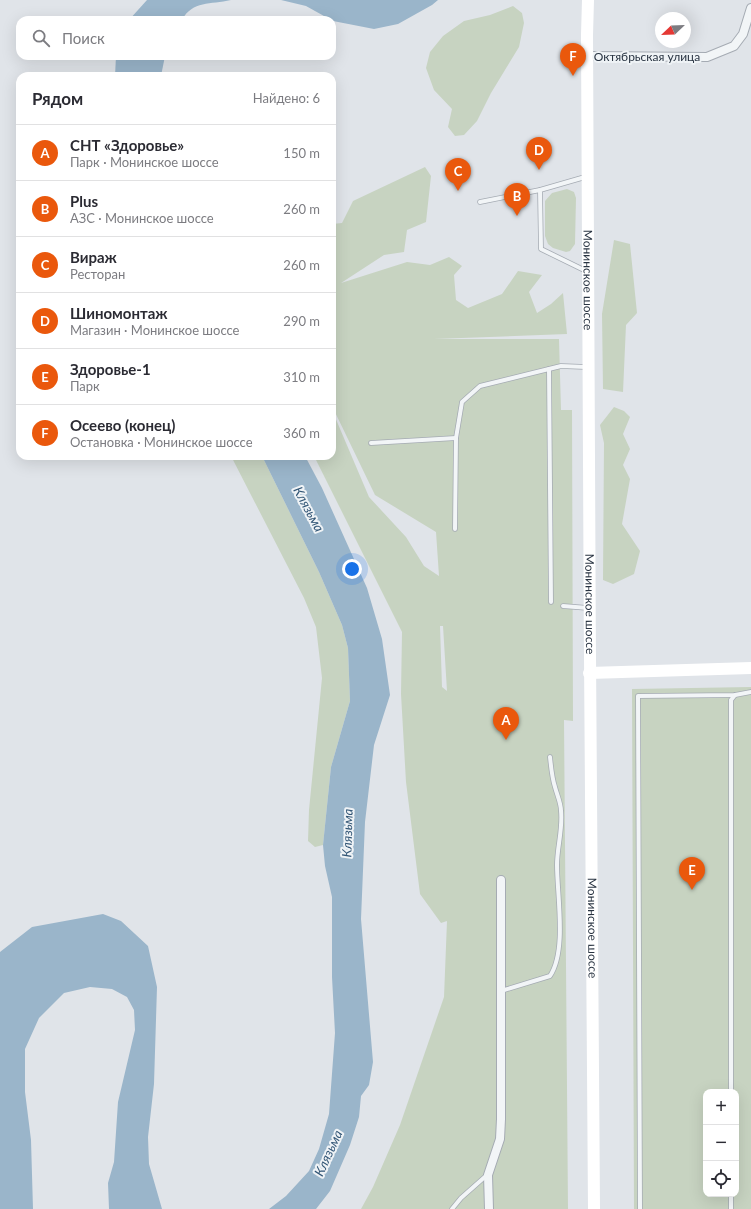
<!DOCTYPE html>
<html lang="ru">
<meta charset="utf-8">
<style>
:root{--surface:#fff;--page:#f7f7f7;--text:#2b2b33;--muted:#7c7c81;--line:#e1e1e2;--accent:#ea580c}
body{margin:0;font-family:Lato,sans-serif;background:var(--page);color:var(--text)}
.controls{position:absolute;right:12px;bottom:12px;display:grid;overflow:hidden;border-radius:8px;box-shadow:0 4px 16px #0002}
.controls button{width:36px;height:36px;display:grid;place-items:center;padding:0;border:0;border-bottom:1px solid var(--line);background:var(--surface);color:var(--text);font:20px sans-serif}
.compass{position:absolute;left:655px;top:12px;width:36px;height:36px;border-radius:50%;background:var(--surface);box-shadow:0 4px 16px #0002;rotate:247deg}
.you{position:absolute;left:352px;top:569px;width:14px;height:14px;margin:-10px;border:3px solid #fff;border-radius:50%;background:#1a73e8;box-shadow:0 0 0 6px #1a73e833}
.badge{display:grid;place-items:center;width:26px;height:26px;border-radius:50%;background:var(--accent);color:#fff;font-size:13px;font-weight:700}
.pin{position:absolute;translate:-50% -33px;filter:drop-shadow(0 1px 2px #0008)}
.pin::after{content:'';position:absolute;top:21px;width:14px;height:12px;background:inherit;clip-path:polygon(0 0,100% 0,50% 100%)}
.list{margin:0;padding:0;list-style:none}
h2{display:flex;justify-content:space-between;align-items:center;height:52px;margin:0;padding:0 16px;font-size:17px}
h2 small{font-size:13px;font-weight:400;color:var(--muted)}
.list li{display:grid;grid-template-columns:26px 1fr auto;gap:12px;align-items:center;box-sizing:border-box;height:56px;padding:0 16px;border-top:1px solid var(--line)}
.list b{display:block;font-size:15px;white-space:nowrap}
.list p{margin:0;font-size:13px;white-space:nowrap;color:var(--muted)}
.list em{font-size:13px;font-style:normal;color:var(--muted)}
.icon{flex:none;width:22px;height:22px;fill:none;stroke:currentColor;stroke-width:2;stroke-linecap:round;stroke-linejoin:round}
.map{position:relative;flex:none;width:751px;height:1209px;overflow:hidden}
.search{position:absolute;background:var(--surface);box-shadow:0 4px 16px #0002;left:16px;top:16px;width:320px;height:44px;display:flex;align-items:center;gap:10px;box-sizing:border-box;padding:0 14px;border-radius:12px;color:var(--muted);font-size:15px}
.panel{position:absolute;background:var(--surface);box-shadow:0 4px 16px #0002;left:16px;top:72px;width:320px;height:388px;border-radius:12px}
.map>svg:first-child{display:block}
.green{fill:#c7d3c1;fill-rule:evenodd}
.water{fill:#9ab5ca}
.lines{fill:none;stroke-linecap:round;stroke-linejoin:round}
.lane-casing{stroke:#a5abb3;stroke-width:5.5}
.street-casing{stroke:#a5abb3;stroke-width:10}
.lane{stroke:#f2f5f7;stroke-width:4}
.street{stroke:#f2f5f7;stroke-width:8}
.secondary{stroke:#fff;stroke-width:12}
.labels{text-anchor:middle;stroke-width:4;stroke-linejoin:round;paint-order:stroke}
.street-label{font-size:12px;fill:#283341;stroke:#eff3f6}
.water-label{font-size:13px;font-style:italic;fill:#315575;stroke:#eff3f6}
</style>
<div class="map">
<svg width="751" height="1209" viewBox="0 0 751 1209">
<rect width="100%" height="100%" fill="#e0e4e9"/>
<g class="green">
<polygon points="513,6 522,13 524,23 519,47 491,93 477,121 464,135 455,136 448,127 452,109 434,90 426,68 430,52 443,36 464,21 490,15"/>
<path d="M 425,167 L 431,176 L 426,222 L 407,230 L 404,252 L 384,255 L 341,283 L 407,262 L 430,265 L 449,257 L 462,266 L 454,275 L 456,300 L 468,308 L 502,294 L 518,271 L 542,275 L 529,292 L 537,313 L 551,304 L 563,293 L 567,334 L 434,339 L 559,339 L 561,410 L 572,410 L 573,721 L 564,720 L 568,1209 L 361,1209 L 373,1187 L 400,1125 L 444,997 L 447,921 L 441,923 L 420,894 L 406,782 L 401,694 L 402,632 L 314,456 L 332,456 L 332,410 L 369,497 L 406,537 L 424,566 L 439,576 L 436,532 L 375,495 L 332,406 L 332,224 L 342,223 L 353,201 ZM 440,626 L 443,626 L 447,691 L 442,687 Z"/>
<polygon points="567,189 574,192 576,198 575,244 570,251 566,252 553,248 548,244 545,236 545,201 552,193"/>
<polygon points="614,240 630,244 637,313 626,325 623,392 603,389 602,314"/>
<polygon points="614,407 624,411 630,417 623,434 630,449 623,465 630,479 622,524 640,551 634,574 613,584 603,580 604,443 600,425"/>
<polygon points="231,456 262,456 319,572 342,625 348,648 350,701 331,767 323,845 315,847 308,841 309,810 322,678 316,627 304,598"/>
<path d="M 751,687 L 751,1209 L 634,1209 L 632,689 ZM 706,1092 L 736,1092 L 736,1194 L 706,1194 Z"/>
</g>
<g class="water">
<path d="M 147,0 L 231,0 C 210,5 193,0 182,20 L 129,20 Z"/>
<polygon points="281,0 438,0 432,5 398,24 374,29 333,21 306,6"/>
<polygon points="116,56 165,56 161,76 115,76"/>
<polygon points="262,456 305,456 322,488 367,588 382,639 390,695 374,745 365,822 361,919 373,1062 369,1085 361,1096 359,1117 350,1145 330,1191 316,1209 269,1209 286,1196 309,1171 319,1149 329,1114 335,1033 332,977 332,897 325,866 323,845 331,767 350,701 348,648 342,625 319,572"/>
<polygon points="103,914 121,921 148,946 157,987 154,1084 148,1137 149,1164 162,1209 109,1209 108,1183 114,1162 118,1102 135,1030 134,1010 127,997 112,989 90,987 64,993 39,1018 25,1049 25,1092 31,1140 33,1209 0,1209 0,952 32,927"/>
</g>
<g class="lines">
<defs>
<g id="lane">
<polyline points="585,177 540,190 541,249 586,271"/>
<polyline points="480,202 540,190"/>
<polyline points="549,369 551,602"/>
<polyline points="371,443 456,438"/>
<polyline points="455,529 456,438 462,402 480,386 561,366 586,367"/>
<polyline points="563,606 588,608"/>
<path d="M 501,991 L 550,976 C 567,951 557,895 557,865 C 557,847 563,829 561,811 C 561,803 557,795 555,787 C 552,778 551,767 550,757"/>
<polyline points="731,1092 731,700 735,695"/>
<polyline points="452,1209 461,1198 487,1175"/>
<polyline points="640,1209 638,696 735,695 751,692"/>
<polyline points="731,1209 731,1194"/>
</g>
<g id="street">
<polyline points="587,56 707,57 734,46 743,34 751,8"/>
<polyline points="489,1209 488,1175 500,1139 501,1119 501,880"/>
</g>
</defs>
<use href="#lane" class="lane-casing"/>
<use href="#street" class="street-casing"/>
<use href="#lane" class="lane"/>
<use href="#street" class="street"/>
<g class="secondary">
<path id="s1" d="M 588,0 L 587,35 C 587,426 592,818 594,1209"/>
<polyline points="589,673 751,668"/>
</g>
</g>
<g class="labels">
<g class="street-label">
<text x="647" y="61">Октябрьская улица</text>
<text dy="4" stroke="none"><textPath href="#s1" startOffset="280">Монинское шоссе</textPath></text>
<text dy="4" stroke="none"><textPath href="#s1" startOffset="604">Монинское шоссе</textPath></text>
<text dy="4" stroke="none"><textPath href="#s1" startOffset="928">Монинское шоссе</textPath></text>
</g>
<g class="water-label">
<text transform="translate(309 509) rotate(62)" y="5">Клязьма</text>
<text transform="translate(347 833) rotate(-88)" y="5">Клязьма</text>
<text transform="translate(328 1153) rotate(-65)" y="5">Клязьма</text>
</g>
</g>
</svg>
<div class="controls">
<button>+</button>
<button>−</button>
<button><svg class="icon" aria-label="locate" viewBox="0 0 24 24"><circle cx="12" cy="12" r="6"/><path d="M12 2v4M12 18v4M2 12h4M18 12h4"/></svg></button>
</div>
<svg class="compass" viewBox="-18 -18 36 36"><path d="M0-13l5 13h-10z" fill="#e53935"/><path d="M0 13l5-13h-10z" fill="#7c7c81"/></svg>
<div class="you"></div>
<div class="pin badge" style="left:506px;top:740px">A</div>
<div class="pin badge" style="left:517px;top:216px">B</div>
<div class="pin badge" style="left:458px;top:191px">C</div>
<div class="pin badge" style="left:539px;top:170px">D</div>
<div class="pin badge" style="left:692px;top:890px">E</div>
<div class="pin badge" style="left:573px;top:76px">F</div>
<div class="search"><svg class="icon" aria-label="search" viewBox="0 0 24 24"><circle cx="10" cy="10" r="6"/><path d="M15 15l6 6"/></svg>Поиск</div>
<section class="panel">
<h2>Рядом<small>Найдено: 6</small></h2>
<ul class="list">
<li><span class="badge">A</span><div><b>СНТ «Здоровье»</b><p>Парк · Монинское шоссе</p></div><em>150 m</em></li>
<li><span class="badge">B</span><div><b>Plus</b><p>АЗС · Монинское шоссе</p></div><em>260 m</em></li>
<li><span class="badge">C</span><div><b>Вираж</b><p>Ресторан</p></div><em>260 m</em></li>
<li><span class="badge">D</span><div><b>Шиномонтаж</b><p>Магазин · Монинское шоссе</p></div><em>290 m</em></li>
<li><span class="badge">E</span><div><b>Здоровье-1</b><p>Парк</p></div><em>310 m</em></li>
<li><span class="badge">F</span><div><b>Осеево (конец)</b><p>Остановка · Монинское шоссе</p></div><em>360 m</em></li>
</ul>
</section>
</div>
